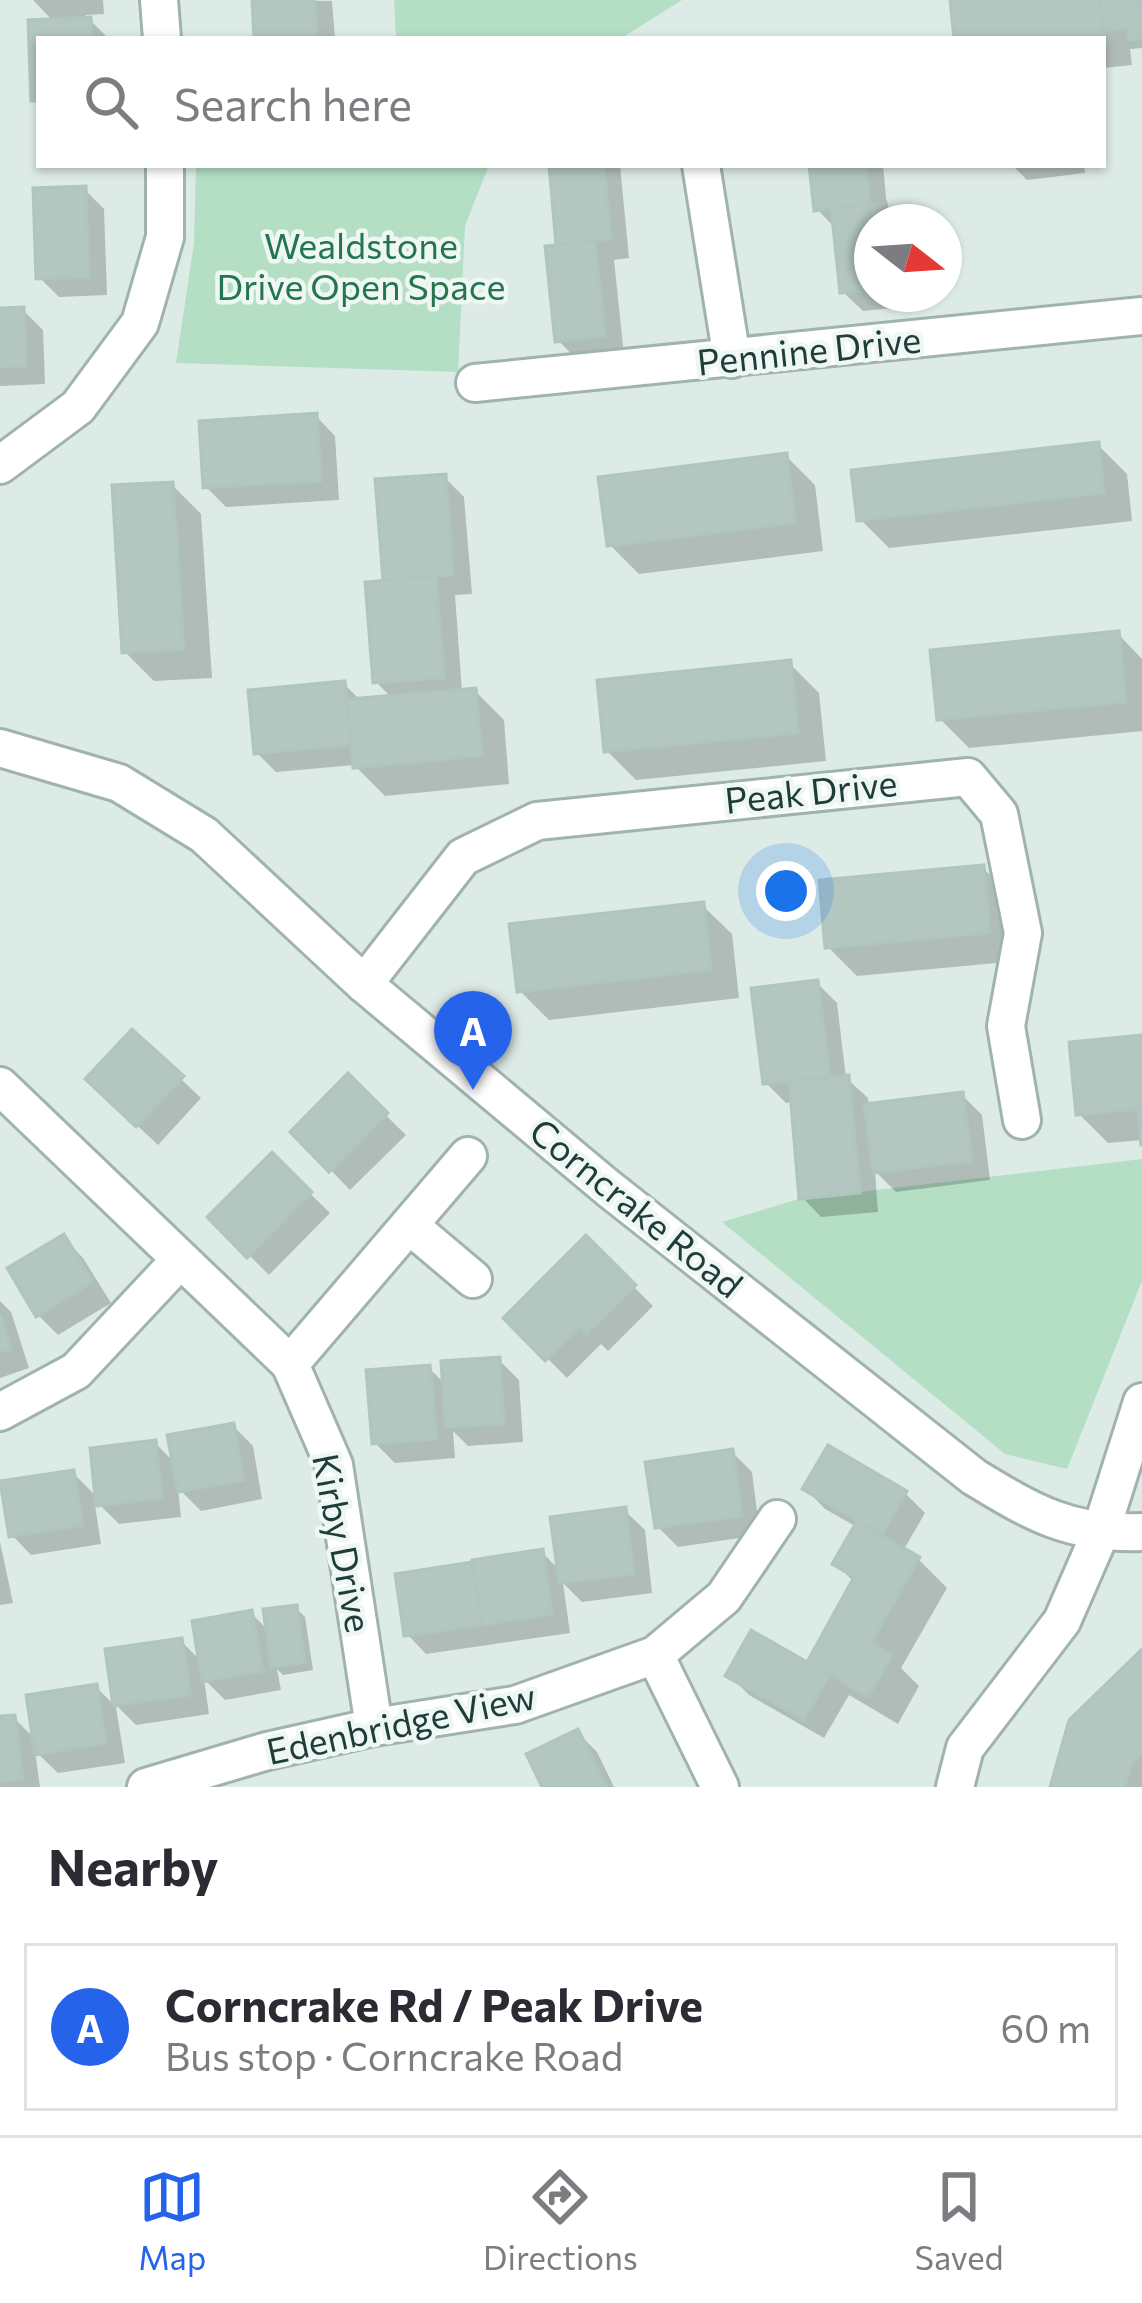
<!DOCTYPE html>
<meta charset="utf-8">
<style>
:root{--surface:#fff;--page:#f7f7f7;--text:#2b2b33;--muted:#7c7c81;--line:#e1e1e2;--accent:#2563eb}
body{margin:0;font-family:Commissioner,sans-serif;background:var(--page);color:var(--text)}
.compass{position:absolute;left:854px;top:204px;width:108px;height:108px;border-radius:50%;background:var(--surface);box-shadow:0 3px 9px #0004;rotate:107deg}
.you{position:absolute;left:786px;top:891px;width:42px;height:42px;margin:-30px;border:9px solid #fff;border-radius:50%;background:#1a73e8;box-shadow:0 0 0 18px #1a73e833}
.badge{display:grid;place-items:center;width:78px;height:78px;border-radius:50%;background:var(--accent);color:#fff;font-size:39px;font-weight:700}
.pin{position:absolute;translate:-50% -99px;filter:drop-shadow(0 3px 6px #0008)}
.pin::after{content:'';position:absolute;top:63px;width:42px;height:36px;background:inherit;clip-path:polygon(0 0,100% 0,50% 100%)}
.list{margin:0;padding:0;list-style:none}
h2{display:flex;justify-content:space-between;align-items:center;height:156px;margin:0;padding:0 48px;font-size:51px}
h2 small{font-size:39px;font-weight:400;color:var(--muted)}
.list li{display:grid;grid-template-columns:78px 1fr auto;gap:36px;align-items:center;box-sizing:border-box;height:168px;margin:0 24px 24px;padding:0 24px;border:3px solid var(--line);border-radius:0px}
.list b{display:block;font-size:45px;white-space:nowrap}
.list p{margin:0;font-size:39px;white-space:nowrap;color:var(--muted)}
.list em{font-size:39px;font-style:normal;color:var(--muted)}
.icon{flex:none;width:66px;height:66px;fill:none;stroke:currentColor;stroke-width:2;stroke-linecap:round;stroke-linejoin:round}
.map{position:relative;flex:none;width:1142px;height:1787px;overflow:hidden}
.search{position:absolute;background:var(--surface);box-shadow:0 3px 9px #0004;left:36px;right:36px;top:36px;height:132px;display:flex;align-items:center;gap:30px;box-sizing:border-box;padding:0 42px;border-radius:0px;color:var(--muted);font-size:45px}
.sheet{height:348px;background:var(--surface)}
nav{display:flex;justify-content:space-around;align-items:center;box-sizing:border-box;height:168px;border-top:3px solid var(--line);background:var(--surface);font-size:33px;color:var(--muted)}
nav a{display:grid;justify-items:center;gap:6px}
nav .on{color:var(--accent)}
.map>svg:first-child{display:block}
.green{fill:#b4dfc5}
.shadow{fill:#0003}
.building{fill:#b3c6c0;stroke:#afc5bf;stroke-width:3}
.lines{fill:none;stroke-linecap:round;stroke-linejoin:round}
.minor-casing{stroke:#a0b3af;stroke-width:42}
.tertiary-casing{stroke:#a0b3af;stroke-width:42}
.minor{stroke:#fff;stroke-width:36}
.tertiary{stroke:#fff;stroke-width:36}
.labels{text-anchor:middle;stroke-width:9;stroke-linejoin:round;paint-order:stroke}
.park-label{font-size:36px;fill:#24764f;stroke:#eef7f4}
.street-label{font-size:36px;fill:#1e3c38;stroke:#eef7f4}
</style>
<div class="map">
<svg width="1142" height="1787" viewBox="0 0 1142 1787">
<rect width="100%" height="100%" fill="#ddebe7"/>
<g class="green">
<polygon points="394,0 682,0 620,39 396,39"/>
<polygon points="196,165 489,165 465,226 458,372 176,363 194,243"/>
<polygon points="1142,1159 1142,1281 1067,1469 1005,1454 722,1222 799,1199"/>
</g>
<g class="shadow">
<polygon points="33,0 103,0 104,14 85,15 109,39 39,39 39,105 34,100 31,23 54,22"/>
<polygon points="255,0 332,1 335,39 257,39"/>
<polygon points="953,0 1142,0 1142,48 1130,49 1132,65 1103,68 1103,39 957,39"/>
<polygon points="552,165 620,165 629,258 614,260 624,355 577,360 558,340 560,247"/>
<polygon points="812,165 883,165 887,207 902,222 872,222 872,294 912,294 913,306 863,311 843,292 836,229 817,209"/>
<polygon points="1012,165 1084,165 1085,173 1027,180"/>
<polygon points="84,189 104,209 107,295 59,297 39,277"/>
<polygon points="23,310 43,330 45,384 0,386 0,311"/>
<polygon points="316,416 335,436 339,500 226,507 206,487"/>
<polygon points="1098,445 1127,474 1132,521 889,548 860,519"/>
<polygon points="786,456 815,485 823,551 639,574 610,545"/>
<polygon points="444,477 464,497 472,594 455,595 462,692 475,691 504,720 509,784 385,796 354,765 276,772 256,752 344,684 361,701 392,698 376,682 387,583 378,482"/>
<polygon points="172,485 201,514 212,678 154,681 125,652"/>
<polygon points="1118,634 1142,659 1142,731 969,748 940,719"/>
<polygon points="790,664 819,693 826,761 636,780 607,751"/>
<polygon points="983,868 1012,897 1018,961 857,976 828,947"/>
<polygon points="702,905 732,934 739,998 549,1020 520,991"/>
<polygon points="817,983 837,1003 846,1078 868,1098 869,1107 962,1095 982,1115 990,1180 896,1192 875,1171 878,1212 821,1217 802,1197 793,1102 786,1103 766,1083"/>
<polygon points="1142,1038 1142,1140 1108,1143 1079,1114"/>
<polygon points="348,1078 406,1135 350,1190 294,1132"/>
<polygon points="181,1079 201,1098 158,1145 109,1099"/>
<polygon points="272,1156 330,1213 269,1275 211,1217"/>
<polygon points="64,1238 83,1258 111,1303 58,1335 38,1315"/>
<polygon points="586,1239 653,1306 608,1351 601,1344 567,1378 507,1318"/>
<polygon points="0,1301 11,1312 29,1368 0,1378"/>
<polygon points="499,1360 519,1380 523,1442 468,1446 453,1431 455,1458 395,1463 375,1443 429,1368 445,1384"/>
<polygon points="233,1426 253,1446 262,1499 201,1511 178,1488 181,1517 119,1524 94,1499 101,1544 31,1555 12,1535 73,1473 98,1498 155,1443 176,1464"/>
<polygon points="732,1452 752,1472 760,1535 678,1547 658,1527"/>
<polygon points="806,1489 905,1493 925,1513 903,1551 918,1559 947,1588 901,1668 919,1686 898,1724 849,1695 824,1738 749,1695 729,1675 808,1666 855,1583 836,1564 857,1527 825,1509"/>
<polygon points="625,1511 645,1530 652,1593 582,1602 563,1583 570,1633 426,1654 407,1634 398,1576 542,1552 560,1571"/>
<polygon points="0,1542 13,1603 0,1605"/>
<polygon points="296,1608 305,1617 313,1670 283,1675 277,1669 281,1690 225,1700 204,1679 209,1714 136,1725 116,1705 181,1641 202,1662 251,1613 269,1631"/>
<polygon points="1142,1653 1142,1787 1053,1787"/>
<polygon points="96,1687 116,1707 125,1763 58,1773 35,1751 40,1787 0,1787 0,1719 14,1718 36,1740"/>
<polygon points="577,1732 597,1752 614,1787 545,1787 530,1755"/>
</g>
<g class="building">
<polygon points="252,0 315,0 317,39 254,39"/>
<polygon points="950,0 1100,0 1104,36 954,39"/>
<polygon points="1100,0 1142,0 1142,39 1129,40 1128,28 1103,31"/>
<polygon points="91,17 92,39 39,39 39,101 31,101 28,20"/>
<polygon points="549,165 604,165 611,239 556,245"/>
<polygon points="809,165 866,165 870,204 814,211"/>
<polygon points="86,186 89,277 36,279 33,188"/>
<polygon points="886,203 888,222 872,222 872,290 840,293 831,208"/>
<polygon points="595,241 605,336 555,342 545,246"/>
<polygon points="24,307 26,366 0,367 0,308"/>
<polygon points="317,413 321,481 203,488 199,421"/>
<polygon points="1099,442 1104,493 857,521 851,470"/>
<polygon points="787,453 795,523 607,546 598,477"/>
<polygon points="446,474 453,575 383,580 375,479"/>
<polygon points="173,482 184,649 122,653 112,485"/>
<polygon points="436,576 444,678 373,683 365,582"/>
<polygon points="1119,631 1126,702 937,720 930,650"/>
<polygon points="791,660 798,733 604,752 597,680"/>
<polygon points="345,681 351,745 254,754 248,690"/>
<polygon points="476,688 482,756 353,768 347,699"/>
<polygon points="984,865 990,933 825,948 819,880"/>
<polygon points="704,902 711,970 517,992 509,924"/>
<polygon points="818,980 830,1076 763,1084 751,988"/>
<polygon points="132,1029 184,1076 136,1127 85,1079"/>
<polygon points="1142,1035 1142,1145 1141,1145 1138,1109 1076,1115 1069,1042"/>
<polygon points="348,1073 388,1113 329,1172 290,1132"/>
<polygon points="849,1075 860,1193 799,1199 789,1081"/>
<polygon points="963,1092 972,1161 873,1173 864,1104"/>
<polygon points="272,1152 312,1192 247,1258 207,1217"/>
<polygon points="64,1234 93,1282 36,1317 7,1268"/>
<polygon points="586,1235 636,1285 587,1334 537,1284"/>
<polygon points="537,1284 580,1327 545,1361 503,1318"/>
<polygon points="0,1314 11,1349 0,1352"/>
<polygon points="500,1357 504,1424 445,1427 441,1361"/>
<polygon points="430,1365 437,1439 372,1444 366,1370"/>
<polygon points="234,1423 244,1480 178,1492 167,1435"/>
<polygon points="156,1440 162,1498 96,1506 90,1448"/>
<polygon points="828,1445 907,1491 882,1535 802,1489"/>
<polygon points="733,1449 742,1516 655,1528 645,1462"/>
<polygon points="74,1470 83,1525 9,1537 0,1481"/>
<polygon points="626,1507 634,1574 559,1583 550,1517"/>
<polygon points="857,1521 920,1557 871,1643 892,1655 868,1697 807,1662 854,1577 832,1564"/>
<polygon points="543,1549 552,1614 482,1625 472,1560"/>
<polygon points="472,1562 482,1625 404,1636 395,1574"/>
<polygon points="297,1605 305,1662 271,1667 263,1609"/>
<polygon points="252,1610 263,1671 202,1682 192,1621"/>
<polygon points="751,1630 830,1675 804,1720 725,1676"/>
<polygon points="182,1638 191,1695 113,1706 105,1649"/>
<polygon points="1142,1649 1142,1753 1133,1762 1124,1787 1050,1787 1069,1720"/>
<polygon points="97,1684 106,1743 35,1755 26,1695"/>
<polygon points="15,1715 23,1779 0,1782 0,1716"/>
<polygon points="578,1729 606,1786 542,1787 526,1754"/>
</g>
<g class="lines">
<defs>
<g id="minor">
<polyline points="159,0 162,39"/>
<polyline points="701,165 732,359"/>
<polyline points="475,383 1142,316"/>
<polyline points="0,465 78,407 140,323 165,237 165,165"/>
<polyline points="364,984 463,857 537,821 968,777 999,814 1023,933 1006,1026 1022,1120"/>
<polyline points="0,1086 290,1364 334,1465 374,1727"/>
<polyline points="409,1225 473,1279"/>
<polyline points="290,1364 468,1156"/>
<polyline points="0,1412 76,1371 180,1260"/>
<polyline points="655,1655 720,1787"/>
<polyline points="146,1787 267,1751 374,1727 515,1705 655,1655 724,1597 777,1519"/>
</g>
<g id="tertiary">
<path d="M 0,748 L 119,783 L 204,835 L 364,984 L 608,1188 L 974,1477 C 1033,1513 1071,1535 1142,1532"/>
<polyline points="955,1787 965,1748 1062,1621 1100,1534 1142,1402"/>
</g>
</defs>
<use href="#minor" class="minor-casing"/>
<use href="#tertiary" class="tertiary-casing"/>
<use href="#minor" class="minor"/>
<use href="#tertiary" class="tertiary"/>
</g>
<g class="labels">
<g class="park-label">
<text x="361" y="259">Wealdstone<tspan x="361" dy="41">Drive Open Space</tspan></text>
</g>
<g class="street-label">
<text transform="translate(809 351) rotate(-6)" y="13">Pennine Drive</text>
<text transform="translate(811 792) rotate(-6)" y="13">Peak Drive</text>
<text transform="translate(636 1208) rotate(39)" y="13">Corncrake Road</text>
<text transform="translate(342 1543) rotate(79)" y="13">Kirby Drive</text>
<text transform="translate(401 1724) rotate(-12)" y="13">Edenbridge View</text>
</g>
</g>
</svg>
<svg class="compass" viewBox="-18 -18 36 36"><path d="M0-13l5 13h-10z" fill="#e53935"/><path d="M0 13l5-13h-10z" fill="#7c7c81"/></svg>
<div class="you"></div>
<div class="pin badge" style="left:473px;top:1090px">A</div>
<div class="search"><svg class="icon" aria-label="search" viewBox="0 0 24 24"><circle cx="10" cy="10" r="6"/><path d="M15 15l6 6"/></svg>Search here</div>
</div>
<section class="sheet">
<h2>Nearby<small></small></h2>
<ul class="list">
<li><span class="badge">A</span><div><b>Corncrake Rd / Peak Drive</b><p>Bus stop · Corncrake Road</p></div><em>60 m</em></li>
</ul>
</section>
<nav>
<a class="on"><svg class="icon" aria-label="map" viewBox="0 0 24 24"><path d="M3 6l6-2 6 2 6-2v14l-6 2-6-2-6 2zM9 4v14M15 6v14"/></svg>Map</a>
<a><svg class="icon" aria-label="directions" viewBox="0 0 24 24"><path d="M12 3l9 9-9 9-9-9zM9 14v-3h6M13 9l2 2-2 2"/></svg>Directions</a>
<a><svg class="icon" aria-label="saved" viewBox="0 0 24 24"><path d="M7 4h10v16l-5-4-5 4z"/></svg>Saved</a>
</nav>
